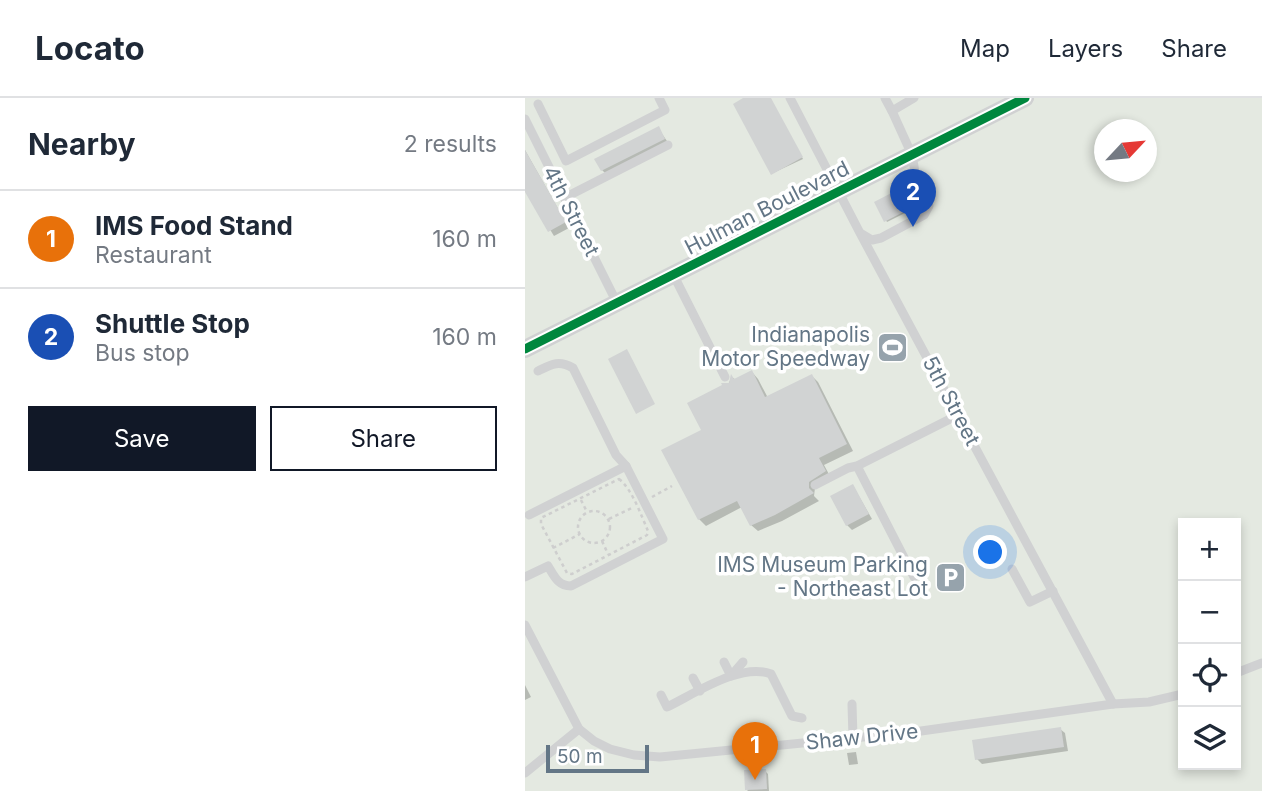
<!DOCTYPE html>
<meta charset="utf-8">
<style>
:root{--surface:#fff;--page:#f6f6f7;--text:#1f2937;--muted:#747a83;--line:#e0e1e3;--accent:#111827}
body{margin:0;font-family:Inter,sans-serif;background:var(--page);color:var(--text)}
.controls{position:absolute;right:21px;bottom:21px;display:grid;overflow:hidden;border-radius:0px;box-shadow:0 4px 10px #0003}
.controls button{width:63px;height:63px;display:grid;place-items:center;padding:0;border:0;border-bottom:2px solid var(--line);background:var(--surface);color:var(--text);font:35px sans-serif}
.compass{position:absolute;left:569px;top:21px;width:63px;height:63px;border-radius:50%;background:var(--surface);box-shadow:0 4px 10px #0003;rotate:64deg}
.scale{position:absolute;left:21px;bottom:18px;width:103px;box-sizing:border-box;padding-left:7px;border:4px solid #637686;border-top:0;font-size:19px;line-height:24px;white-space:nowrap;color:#637686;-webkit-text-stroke:5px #fff;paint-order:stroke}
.you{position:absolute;left:466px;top:455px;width:24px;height:24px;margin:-18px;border:5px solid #fff;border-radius:50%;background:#1a73e8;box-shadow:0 0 0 10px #1a73e833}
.badge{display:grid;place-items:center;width:46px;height:46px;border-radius:50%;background:var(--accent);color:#fff;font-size:23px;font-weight:700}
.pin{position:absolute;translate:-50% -58px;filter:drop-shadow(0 2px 4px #0008)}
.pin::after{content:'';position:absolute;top:37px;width:24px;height:21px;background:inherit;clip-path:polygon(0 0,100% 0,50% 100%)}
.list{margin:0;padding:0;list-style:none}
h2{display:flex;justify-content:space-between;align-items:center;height:91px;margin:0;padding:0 28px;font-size:30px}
h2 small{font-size:23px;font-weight:400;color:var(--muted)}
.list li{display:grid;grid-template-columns:46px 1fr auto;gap:21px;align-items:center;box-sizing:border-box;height:98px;padding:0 28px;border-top:2px solid var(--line)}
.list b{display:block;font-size:26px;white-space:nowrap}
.list p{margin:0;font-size:23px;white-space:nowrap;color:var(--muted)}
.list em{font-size:23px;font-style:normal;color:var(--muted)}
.actions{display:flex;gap:14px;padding:21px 28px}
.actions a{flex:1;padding:16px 0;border:2px solid var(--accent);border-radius:0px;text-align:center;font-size:24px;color:var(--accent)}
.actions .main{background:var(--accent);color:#fff}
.icon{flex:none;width:38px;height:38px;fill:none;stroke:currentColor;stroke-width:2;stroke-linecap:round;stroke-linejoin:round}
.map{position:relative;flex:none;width:737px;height:693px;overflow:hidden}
header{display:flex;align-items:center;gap:42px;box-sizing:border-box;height:98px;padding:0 35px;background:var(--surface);border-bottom:2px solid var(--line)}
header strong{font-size:33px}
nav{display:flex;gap:38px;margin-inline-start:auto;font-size:24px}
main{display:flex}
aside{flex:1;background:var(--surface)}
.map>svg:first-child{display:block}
.green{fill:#e4e9e1;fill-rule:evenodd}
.shadow{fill:#0003}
.building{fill:#d1d3d3}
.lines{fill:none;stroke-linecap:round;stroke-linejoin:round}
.path{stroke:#cecece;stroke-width:2.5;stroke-dasharray:3.5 3.5;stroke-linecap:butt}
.lane{stroke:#d0d1d2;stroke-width:9}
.street{stroke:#d0d1d2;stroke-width:18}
.cycleway-casing{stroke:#fff;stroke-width:13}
.cycleway{stroke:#00873e;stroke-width:9}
.labels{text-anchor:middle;stroke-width:7;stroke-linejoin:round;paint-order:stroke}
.street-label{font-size:21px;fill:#637686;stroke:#fff}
.poi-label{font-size:21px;fill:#637686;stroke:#fff;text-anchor:end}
</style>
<header>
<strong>Locato</strong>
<nav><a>Map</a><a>Layers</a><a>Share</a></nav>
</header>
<main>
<aside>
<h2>Nearby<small>2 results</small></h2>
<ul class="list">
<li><span class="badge" style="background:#e8710a">1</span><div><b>IMS Food Stand</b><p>Restaurant</p></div><em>160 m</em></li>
<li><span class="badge" style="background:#1a4fb4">2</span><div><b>Shuttle Stop</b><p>Bus stop</p></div><em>160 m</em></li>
</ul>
<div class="actions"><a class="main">Save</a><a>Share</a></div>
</aside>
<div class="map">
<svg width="737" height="693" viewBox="0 0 737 693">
<rect width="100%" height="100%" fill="#f5f6f3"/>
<path class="green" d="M 0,0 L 737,0 L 737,693 L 0,693 ZM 580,32 L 622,32 L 622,74 L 580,74 ZM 658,425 L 711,425 L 711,667 L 658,667 Z"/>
<g class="shadow">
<polygon points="222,0 245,0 278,61 248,75"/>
<polygon points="133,30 144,46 82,77 77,72"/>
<polygon points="0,52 44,130 29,138 0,91"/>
<polygon points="383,90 392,109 362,124 351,105"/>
<polygon points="227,274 233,281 243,300 287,278 293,284 328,353 299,367 306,380 290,390 289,398 294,403 257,423 233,433 226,427 217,409 181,428 174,421 178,332 207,279 211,282"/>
<polygon points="328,388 347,421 327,432 322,427"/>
<polygon points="0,587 6,599 0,602"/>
<polygon points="535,631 540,635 543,653 457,666 452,661"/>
<polygon points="331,654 333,666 324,667 322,655"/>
<polygon points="240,673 243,676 244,693 223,693 222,692"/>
</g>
<g class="building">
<polygon points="218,0 246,0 278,59 246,77 208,6"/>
<polygon points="134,28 140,41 76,73 69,61"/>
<polygon points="0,52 41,124 23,134 0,94"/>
<polygon points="382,87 392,107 359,124 349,104"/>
<polygon points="102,251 130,306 111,316 83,261"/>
<polygon points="227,272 240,299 287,276 322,346 294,360 301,373 284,384 284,390 289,395 250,417 225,428 212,403 173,422 136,352 176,332 162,305 197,287 196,285 204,285 206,276 209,281"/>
<polygon points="328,386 344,416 321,428 305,398"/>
<polygon points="536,629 539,649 450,662 447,642"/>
<polygon points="241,671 242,691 220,692 219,672"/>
</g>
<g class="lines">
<g class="path">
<path d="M 94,381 C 107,391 116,417 123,433 L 122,437 L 47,476 L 42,475 L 16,426 L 16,420 Z"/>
<polyline points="127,399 147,388"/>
<polyline points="56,402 62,414"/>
<circle cx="69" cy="429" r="16"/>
<polyline points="84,421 109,409"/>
<polyline points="77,443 83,456"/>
<polyline points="28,450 55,436"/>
</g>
<g class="lane">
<polyline points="265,0 335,135 588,606"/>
<polyline points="360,0 367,13"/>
<polyline points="13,6 41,63 140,12 134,0"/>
<polyline points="0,21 92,205"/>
<polyline points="39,100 143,47"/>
<polyline points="337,136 347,142 356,140 399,117 404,108 402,103 391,80 387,57 367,13 389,0"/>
<polyline points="148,176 200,279"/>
<polyline points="332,368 389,479"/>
<polyline points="290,387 323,370 332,368 433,317"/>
<polyline points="4,417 101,368"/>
<polyline points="487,471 505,504 528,493"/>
<path d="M 0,479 L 23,468 C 29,478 33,488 46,488 L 138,441 L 101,368 L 91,357 L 48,270 C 34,262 27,266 13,273"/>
<polyline points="0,527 54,631 69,643 85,651 109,657 135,659 389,634 588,606 624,604 658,596"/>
<polyline points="199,564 206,578 218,564"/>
<polyline points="711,575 737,565"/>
<polyline points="168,580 175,593"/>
<path d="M 136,597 L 142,609 C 169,596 216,564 246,576 L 267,618 L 277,620"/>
<polyline points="327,606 328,640"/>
<polyline points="0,675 54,631"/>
</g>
<polyline class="street" points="0,251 500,0"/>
<defs>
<polyline id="cycleway" points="0,251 500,0"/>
</defs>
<use href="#cycleway" class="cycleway-casing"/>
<use href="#cycleway" class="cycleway"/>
</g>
<defs>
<symbol id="stadium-square" viewBox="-11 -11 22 22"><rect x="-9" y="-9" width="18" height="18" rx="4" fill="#96a3ac" stroke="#fff"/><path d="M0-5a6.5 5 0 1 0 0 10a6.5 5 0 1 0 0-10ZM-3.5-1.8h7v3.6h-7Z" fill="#fff"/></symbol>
<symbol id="parking-square" viewBox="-11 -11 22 22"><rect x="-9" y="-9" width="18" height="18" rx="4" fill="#96a3ac" stroke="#fff"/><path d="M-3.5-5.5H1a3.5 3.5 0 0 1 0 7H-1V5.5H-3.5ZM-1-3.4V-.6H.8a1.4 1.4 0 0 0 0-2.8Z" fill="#fff"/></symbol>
</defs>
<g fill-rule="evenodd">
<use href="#stadium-square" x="350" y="232" width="35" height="35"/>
<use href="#parking-square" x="408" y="462" width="35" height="35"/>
</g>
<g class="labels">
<g class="street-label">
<text transform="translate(242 110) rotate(-27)" y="7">Hulman Boulevard</text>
<text transform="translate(46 113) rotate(63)" y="7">4th Street</text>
<text transform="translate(426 303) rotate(62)" y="7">5th Street</text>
<text transform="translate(337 639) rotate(-6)" y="7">Shaw Drive</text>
</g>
<g class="poi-label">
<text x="345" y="244">Indianapolis<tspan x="345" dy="24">Motor Speedway</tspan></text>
<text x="403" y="474">IMS Museum Parking<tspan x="403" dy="24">- Northeast Lot</tspan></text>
</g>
</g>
</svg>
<div class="controls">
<button>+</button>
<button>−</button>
<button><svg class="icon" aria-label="locate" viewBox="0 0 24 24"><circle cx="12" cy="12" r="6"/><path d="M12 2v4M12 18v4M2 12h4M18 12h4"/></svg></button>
<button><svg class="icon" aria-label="layers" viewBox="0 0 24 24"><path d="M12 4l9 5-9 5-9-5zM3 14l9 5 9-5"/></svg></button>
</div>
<svg class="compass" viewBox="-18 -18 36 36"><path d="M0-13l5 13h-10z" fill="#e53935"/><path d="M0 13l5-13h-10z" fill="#747a83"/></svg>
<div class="scale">50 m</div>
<div class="you"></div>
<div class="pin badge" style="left:230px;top:682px;background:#e8710a">1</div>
<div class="pin badge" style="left:388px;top:129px;background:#1a4fb4">2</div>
</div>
</main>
